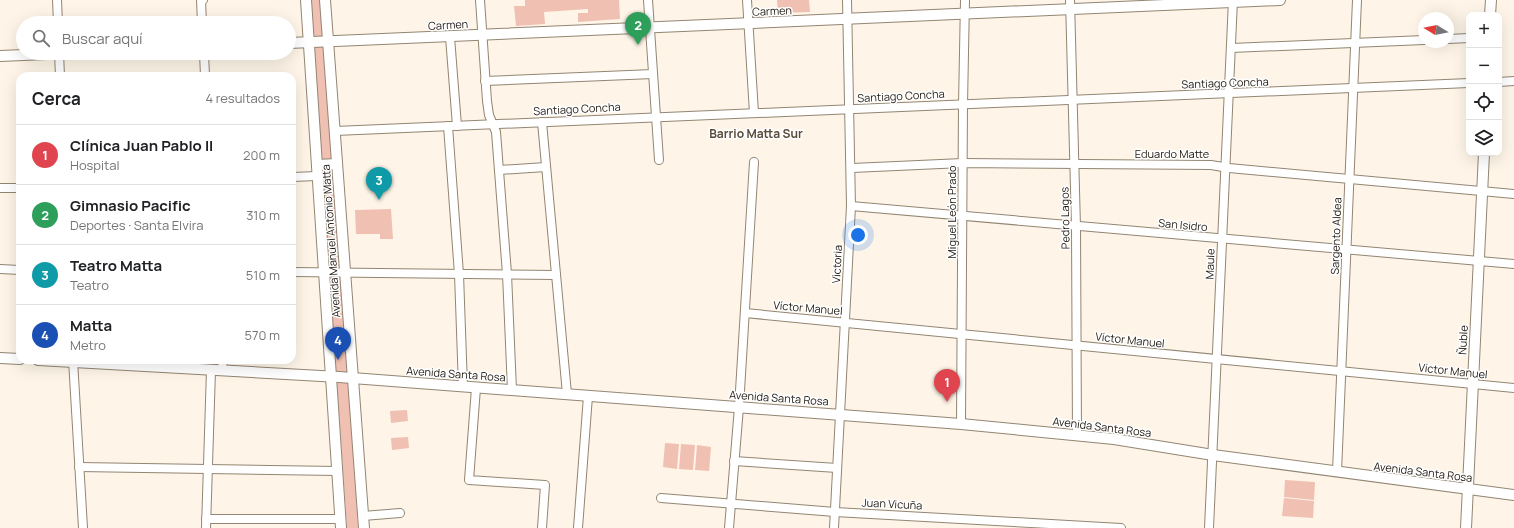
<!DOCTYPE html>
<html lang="es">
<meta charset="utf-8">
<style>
:root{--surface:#fff;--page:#f6f6f6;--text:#202124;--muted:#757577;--line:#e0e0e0;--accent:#2563eb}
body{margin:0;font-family:Manrope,sans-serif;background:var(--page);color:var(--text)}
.controls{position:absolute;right:12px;top:12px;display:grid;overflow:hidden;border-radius:8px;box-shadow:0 4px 16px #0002}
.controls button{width:36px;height:36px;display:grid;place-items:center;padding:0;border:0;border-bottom:1px solid var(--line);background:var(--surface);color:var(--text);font:20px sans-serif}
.compass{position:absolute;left:1418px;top:12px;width:36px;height:36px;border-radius:50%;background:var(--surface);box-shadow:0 4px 16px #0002;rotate:280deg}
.you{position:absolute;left:858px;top:235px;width:14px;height:14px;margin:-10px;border:3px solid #fff;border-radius:50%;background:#1a73e8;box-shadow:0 0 0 6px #1a73e833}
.badge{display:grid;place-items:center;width:26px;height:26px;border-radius:50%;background:var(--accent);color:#fff;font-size:13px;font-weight:700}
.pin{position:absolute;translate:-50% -33px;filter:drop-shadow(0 1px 2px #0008)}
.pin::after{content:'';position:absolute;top:21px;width:14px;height:12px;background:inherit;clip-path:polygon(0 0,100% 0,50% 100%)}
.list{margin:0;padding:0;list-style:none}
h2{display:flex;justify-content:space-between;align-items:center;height:52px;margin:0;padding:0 16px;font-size:17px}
h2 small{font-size:13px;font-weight:400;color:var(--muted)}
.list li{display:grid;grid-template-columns:26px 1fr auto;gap:12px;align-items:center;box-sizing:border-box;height:60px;padding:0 16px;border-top:1px solid var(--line)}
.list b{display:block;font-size:15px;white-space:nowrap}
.list p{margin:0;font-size:13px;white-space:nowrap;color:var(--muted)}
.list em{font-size:13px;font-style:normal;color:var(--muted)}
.icon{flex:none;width:22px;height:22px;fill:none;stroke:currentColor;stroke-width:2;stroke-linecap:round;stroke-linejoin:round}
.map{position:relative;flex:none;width:1514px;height:528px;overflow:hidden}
.search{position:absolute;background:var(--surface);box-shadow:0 4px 16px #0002;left:16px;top:16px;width:280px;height:44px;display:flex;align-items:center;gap:10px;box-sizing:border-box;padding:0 14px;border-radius:22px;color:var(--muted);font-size:15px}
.panel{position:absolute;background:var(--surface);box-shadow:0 4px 16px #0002;left:16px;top:72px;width:280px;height:292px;border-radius:12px}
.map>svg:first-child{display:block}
.green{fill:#f0c0b2}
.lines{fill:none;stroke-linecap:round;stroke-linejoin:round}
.minor-casing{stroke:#938572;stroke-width:10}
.major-casing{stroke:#938572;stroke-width:12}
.minor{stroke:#fff;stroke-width:8}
.major{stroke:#fff;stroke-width:10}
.labels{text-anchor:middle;stroke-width:3;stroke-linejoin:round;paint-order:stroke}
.street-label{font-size:11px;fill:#1e1811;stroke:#fff}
.neighbourhood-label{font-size:12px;font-weight:bold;fill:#574b39;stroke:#fff}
</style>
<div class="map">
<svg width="1514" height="528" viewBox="0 0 1514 528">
<rect width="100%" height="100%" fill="#fef5e8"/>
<g class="green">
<polygon points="310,0 320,0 350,393 358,528 347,528"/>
<polygon points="525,0 619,0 620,19 578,22 578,13 588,13 588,9 544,12 545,24 516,26 514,6 525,6"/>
<polygon points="777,0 809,0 810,12 778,13"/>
<polygon points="16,107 20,107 20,155 18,155"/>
<polygon points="391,209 393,239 380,239 380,234 356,234 355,210"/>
<polygon points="407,410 408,421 391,423 390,411"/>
<polygon points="408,437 409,448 392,450 391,438"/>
<polygon points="665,443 679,444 677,469 663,467"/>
<polygon points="681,444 695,445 693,470 679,469"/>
<polygon points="697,445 711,447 709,471 695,470"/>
<polygon points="1285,480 1315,482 1314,500 1284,497"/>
<polygon points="1284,498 1314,501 1313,518 1282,516"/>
</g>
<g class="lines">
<defs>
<g id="minor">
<polyline points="57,0 58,23"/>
<polyline points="480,0 487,101 489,115 496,132 507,274 512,390"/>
<polyline points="648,0 659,160"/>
<polyline points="747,0 754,113"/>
<polyline points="1070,0 1076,227 1077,435"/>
<polyline points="202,23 201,0 203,0"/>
<polyline points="450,37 457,126"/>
<polyline points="1448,39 1469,38"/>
<polyline points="1231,48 1424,40"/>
<polyline points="59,53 60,76"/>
<polyline points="204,53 205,76"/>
<polyline points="485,81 653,74"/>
<polyline points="1499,82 1514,81"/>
<polyline points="542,122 567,394"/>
<polyline points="448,126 459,274 463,387"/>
<polyline points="335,131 1469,83"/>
<polyline points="852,168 963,163 1211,165 1229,168 1514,194"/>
<polyline points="499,170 546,167"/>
<polyline points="292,177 317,176"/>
<polyline points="0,188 20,188"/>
<polyline points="851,206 1514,264"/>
<polyline points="0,269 20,270"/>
<polyline points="292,272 556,275"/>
<polyline points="745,313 1514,388"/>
<polyline points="73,360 83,528"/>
<polyline points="222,360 223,371"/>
<polyline points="476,388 469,480 545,485 542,528"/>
<polyline points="961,424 963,105 965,0"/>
<polyline points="734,461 837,468"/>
<polyline points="79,467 337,471"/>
<polyline points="1337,472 1357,0"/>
<polyline points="661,498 835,512 1121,528"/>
<polyline points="363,516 400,513"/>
<polyline points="206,519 340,519"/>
<polyline points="206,528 211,370"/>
<polyline points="578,528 588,396"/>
<polyline points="729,528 739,407 754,162"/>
<polyline points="834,528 851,206 847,0"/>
<polyline points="1209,528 1233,0"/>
</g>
<g id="major">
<polyline points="306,0 341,528"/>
<polyline points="325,0 364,528"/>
<polyline points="1490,15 1491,0"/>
<polyline points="289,43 1280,0"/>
<polyline points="0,56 70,53"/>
<polyline points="317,165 337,164"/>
<polyline points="0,358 20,359"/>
<polyline points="38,360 339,377 961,424 1114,439 1213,455 1514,495"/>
<polyline points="1466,528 1484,153"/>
</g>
</defs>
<use href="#minor" class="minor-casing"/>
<use href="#major" class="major-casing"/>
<use href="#minor" class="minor"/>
<use href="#major" class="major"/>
</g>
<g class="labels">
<g class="street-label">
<text transform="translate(772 11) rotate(-2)" y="4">Carmen</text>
<text transform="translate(448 25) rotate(-3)" y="4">Carmen</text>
<text transform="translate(1225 83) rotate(-2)" y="4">Santiago Concha</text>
<text transform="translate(901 96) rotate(-3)" y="4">Santiago Concha</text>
<text transform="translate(577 109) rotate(-3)" y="4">Santiago Concha</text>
<text x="1172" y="158">Eduardo Matte</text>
<text transform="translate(952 212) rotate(-90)" y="4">Miguel León Prado</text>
<text transform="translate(1065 218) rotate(-91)" y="4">Pedro Lagos</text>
<text transform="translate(1183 225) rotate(5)" y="4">San Isidro</text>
<text transform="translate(1336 236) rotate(-88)" y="4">Sargento Aldea</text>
<text transform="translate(331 241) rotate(-94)" y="4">Avenida Manuel Antonio Matta</text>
<text transform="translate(837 264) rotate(-87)" y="4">Victoria</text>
<text transform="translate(1210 264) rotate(-88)" y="4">Maule</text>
<text transform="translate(808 308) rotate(5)" y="4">Víctor Manuel</text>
<text transform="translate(1130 340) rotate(6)" y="4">Víctor Manuel</text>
<text transform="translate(1463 340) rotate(-87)" y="4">Ñuble</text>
<text transform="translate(1453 371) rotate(6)" y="4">Víctor Manuel</text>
<text transform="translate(456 374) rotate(4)" y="4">Avenida Santa Rosa</text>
<text transform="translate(779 398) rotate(4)" y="4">Avenida Santa Rosa</text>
<text transform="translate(1102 427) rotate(7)" y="4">Avenida Santa Rosa</text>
<text transform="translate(1423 472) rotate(7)" y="4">Avenida Santa Rosa</text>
<text transform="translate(892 504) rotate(3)" y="4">Juan Vicuña</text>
</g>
<g class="neighbourhood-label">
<text x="756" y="138">Barrio Matta Sur</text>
</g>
</g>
</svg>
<div class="controls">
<button>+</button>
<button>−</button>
<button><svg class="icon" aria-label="locate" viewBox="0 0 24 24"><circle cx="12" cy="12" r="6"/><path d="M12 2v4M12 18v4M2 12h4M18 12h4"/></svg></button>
<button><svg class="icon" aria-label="layers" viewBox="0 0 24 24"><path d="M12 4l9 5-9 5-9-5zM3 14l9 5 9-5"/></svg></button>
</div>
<svg class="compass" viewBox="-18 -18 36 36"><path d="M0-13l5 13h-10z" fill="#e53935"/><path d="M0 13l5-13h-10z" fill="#757577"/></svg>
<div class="you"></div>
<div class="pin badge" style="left:947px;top:402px;background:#e0444e">1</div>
<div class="pin badge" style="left:638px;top:45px;background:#2e9e5b">2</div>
<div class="pin badge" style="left:379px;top:200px;background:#0f9aa8">3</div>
<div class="pin badge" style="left:338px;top:360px;background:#1a4fb4">4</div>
<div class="search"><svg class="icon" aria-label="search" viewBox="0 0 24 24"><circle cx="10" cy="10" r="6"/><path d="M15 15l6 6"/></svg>Buscar aquí</div>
<section class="panel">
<h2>Cerca<small>4 resultados</small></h2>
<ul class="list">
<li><span class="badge" style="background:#e0444e">1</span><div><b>Clínica Juan Pablo II</b><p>Hospital</p></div><em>200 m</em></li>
<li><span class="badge" style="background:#2e9e5b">2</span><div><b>Gimnasio Pacific</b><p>Deportes · Santa Elvira</p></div><em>310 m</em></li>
<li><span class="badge" style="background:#0f9aa8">3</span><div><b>Teatro Matta</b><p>Teatro</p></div><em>510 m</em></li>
<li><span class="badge" style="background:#1a4fb4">4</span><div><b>Matta</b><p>Metro</p></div><em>570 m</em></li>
</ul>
</section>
</div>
